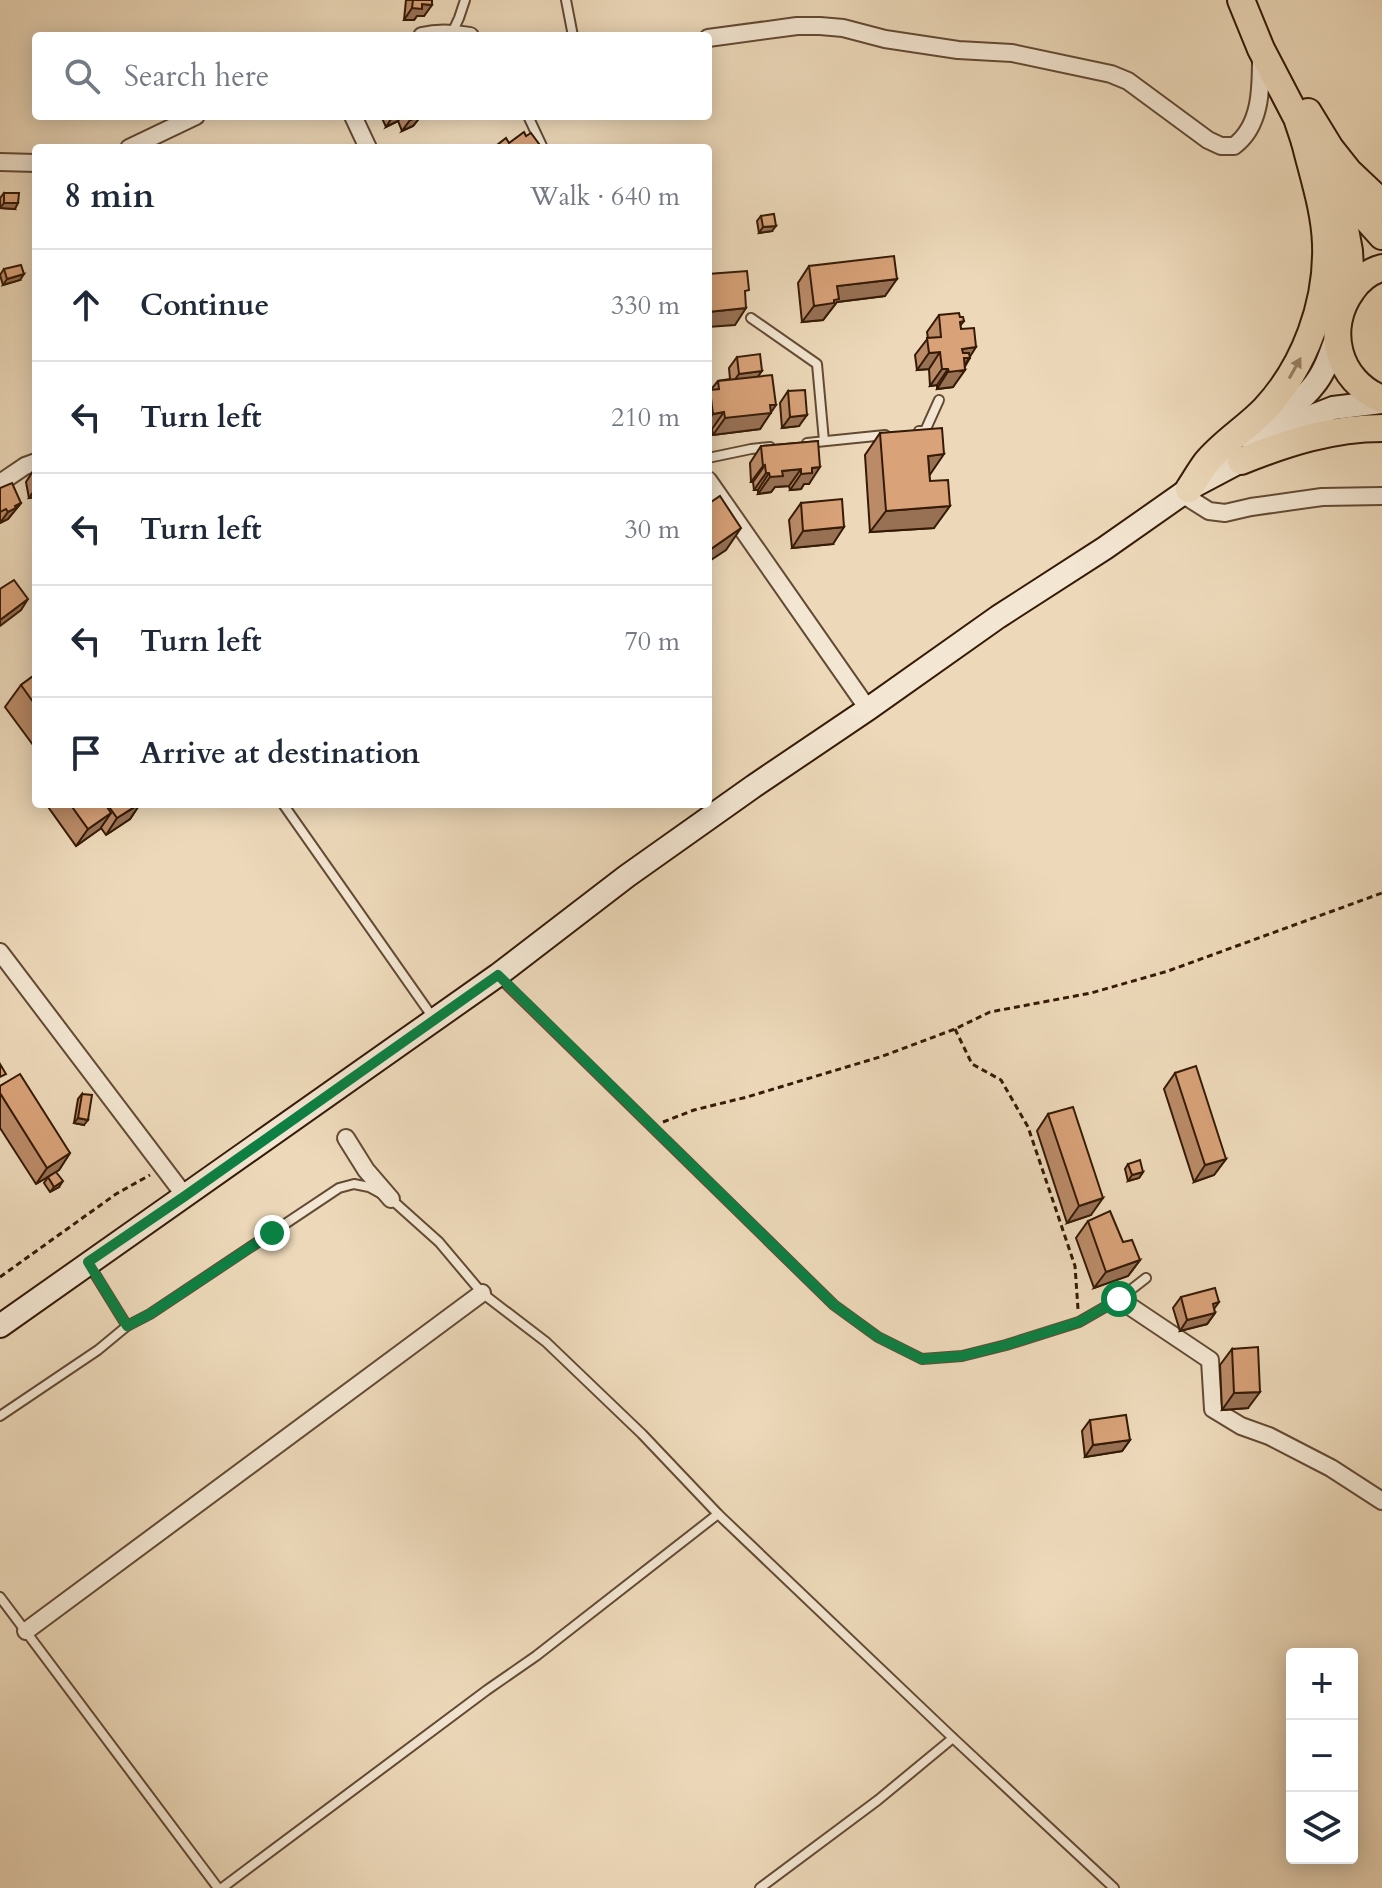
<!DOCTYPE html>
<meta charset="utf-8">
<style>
:root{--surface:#fff;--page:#f2f2f3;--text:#1f2937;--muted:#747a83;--line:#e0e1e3}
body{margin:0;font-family:Cardo,serif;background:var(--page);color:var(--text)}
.controls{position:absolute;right:24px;bottom:24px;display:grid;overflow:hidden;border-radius:8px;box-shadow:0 4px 20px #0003}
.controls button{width:72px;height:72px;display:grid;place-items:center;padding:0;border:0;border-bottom:2px solid var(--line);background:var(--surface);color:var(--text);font:40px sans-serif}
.stop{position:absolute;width:24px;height:24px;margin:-18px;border:6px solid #0b8043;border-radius:50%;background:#fff}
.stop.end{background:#0b8043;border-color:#fff;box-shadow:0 2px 8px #0008}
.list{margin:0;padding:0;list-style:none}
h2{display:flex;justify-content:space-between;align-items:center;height:104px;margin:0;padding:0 32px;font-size:34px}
h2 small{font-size:26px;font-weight:400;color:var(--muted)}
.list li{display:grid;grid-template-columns:52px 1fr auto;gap:24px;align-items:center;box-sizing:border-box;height:112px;padding:0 32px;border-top:2px solid var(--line)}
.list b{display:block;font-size:30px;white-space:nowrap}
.list em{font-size:26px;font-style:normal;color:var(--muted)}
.icon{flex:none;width:44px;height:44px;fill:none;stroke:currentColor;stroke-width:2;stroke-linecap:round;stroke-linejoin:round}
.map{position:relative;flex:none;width:1382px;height:1888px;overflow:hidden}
.search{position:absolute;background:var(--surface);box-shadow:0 4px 20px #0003;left:32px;top:32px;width:680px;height:88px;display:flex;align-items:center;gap:20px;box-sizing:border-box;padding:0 28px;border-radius:8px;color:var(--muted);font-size:30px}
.panel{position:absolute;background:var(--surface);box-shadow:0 4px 20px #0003;left:32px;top:144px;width:680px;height:664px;border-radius:8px}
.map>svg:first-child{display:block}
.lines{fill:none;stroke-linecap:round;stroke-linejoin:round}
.service-casing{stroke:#634a33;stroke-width:12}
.minor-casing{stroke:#634a33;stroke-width:20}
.secondary-casing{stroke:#351a06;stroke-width:26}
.primary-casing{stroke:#351a06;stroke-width:30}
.path{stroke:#351a06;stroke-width:3;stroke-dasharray:6 4;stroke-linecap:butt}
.service{stroke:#f3e6d2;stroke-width:8}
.minor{stroke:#f3e6d2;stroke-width:16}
.secondary{stroke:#f3e6d2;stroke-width:22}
.primary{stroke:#edd9ba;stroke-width:26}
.wall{fill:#bb8b68;stroke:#351a06;stroke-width:2}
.shaded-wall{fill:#987155;stroke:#351a06;stroke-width:2}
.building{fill:#d9a279;stroke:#351a06;stroke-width:2}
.oneway{fill:#9a8369}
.route{stroke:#0b8043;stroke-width:10}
</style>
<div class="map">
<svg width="1382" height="1888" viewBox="0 0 1382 1888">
<rect width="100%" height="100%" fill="#edd9ba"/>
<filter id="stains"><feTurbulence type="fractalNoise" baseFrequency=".0025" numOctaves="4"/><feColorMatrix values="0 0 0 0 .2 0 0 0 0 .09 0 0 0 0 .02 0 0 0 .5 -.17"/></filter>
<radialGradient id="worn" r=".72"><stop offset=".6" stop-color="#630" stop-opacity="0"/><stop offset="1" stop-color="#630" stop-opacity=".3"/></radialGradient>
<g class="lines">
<defs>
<g id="service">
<polyline points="566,0 573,36"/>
<polyline points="452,33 459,18 465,0"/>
<polyline points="528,116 543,148"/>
<polyline points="751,318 817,364 824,441"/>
<polyline points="919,431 925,431 939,400"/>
<polyline points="807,443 885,435"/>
<polyline points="708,458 751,449 770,447"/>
<polyline points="283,804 434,1019"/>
<polyline points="498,976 834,1305 878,1337 922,1359 962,1356 1006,1345 1079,1322 1119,1299 1146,1278"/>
<polyline points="127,1326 150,1314 339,1188 354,1184 369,1187 391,1199 439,1242 482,1293 546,1342 642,1434 718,1514 953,1738 1114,1888"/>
<polyline points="0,1416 98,1350 127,1326 90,1266"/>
<polyline points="0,1597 218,1888"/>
<polyline points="222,1888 487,1690 536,1656 718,1514"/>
<polyline points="760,1888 878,1800 953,1738"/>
</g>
<g id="minor">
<path d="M 422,36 C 439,32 453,33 470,36"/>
<path d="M 708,38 L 797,26 L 820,26 L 843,28 L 885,39 L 958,50 L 1012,53 L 1111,74 L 1128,81 L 1208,140 L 1221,146 L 1234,146 C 1261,126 1261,89 1261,58"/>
<polyline points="353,116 368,148"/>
<polyline points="129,148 196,116"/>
<polyline points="0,162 36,163"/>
<polyline points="708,480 868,709"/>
<polyline points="0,483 25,466 36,462"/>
<polyline points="1182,494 1209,511 1225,513 1251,507 1322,497 1382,496"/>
<polyline points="0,952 185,1196"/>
<polyline points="346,1138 366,1170 391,1199"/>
<polyline points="1119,1299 1210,1360 1213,1409 1241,1426 1269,1436 1331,1468 1382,1501"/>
<polyline points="26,1631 482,1293"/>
</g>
<g id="secondary">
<path d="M 1250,438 C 1270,422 1299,405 1314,385 C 1325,372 1330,355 1336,339"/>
<polyline points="1190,488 1241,461 1315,415 1333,408 1382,402"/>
<polyline points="0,1326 498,975 627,876 754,786 868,709 998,617 1105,548 1182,494 1202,478"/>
</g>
<g id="primary">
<polyline points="1241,0 1261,49 1297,118 1305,142 1337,206 1345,229 1349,251 1350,268 1345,300"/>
<polyline points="1308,112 1330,148 1349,172 1382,203"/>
<polyline points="1336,173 1365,217 1382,236"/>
<path d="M 1382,268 C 1370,271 1359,280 1352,290 C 1324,328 1337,381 1382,399"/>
<path d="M 1241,461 C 1286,443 1332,428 1382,428"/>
<path d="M 1189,489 C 1195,480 1200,471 1206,463 C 1223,442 1247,428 1265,409 C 1305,366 1328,303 1326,244 C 1325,210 1313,175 1305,142"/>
</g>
</defs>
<use href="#service" class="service-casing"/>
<use href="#minor" class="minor-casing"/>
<use href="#secondary" class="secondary-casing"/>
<use href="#primary" class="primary-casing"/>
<g class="path">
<polyline points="955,1029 972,1064 1001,1080 1028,1127 1075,1266 1078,1309"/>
<polyline points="663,1122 694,1110 747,1097 883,1056 955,1029 990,1012 1091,993 1168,971 1382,893"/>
<polyline points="0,1277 116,1194 150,1175"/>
</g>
<use href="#service" class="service"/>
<use href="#minor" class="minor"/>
<use href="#secondary" class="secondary"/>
<use href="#primary" class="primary"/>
</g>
<g class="wall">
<polygon points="406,0 432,0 424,16 417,16 414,20 404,20"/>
<polygon points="381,116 421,116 413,126 402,131 398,121 386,127"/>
<polygon points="4,193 15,209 0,208 0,198"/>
<polygon points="761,216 772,231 759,233 757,221"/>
<polygon points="809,266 885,296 837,302 823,320 802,322 798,283"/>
<polygon points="4,269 20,280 3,285 0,275"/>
<polygon points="939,315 960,317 964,321 960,326 970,358 953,387 937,389 937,385 930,386 929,369 917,370 915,355 928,338 927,332"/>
<polygon points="737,357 758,376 771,412 760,429 713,435 712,429 708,429 708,393 718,381 730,379 729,368"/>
<polygon points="788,391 799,426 782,428 780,403"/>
<polygon points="36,424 36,442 33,428"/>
<polygon points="880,433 929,475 934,528 870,532 865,455"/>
<polygon points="818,441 809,484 804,484 801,489 790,490 789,486 775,487 771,492 758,494 758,490 754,490 753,482 751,482 750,463 761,446"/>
<polygon points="36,470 36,497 29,498 26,482 33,471"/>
<polygon points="0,488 21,503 8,519 0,523"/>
<polygon points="801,503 833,544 792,548 789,520"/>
<polygon points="36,674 36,749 5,707 21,685"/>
<polygon points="46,804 140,804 130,819 106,835 101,828 76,846"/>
<polygon points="1175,1073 1226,1159 1214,1175 1194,1182 1164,1089"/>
<polygon points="0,1086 70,1153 59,1170 36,1184 0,1128"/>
<polygon points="82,1094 84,1125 74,1123 78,1099"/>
<polygon points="1048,1114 1091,1215 1067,1223 1037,1131"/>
<polygon points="1128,1164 1143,1172 1139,1178 1128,1181 1125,1169"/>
<polygon points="48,1177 59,1187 50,1192 44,1183"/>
<polygon points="1088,1221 1123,1242 1140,1260 1128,1276 1094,1288 1076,1238"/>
<polygon points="1181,1297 1219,1302 1214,1309 1215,1313 1207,1324 1180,1331 1173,1308"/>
<polygon points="1232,1349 1248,1408 1222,1410 1220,1365"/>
<polygon points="1090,1420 1130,1440 1122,1451 1085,1457 1082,1431"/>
</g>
<g class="shaded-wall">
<polygon points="422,4 432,5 424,16 417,16 414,20 404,20 412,8"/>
<polygon points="393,116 402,116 398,121 386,127"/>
<polygon points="421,116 413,126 402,131 410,120"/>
<polygon points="4,203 18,203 15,209 0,208"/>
<polygon points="776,226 772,231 759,233 763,227"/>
<polygon points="24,274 20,280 3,285 7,279"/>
<polygon points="897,279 885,296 837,302 823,320 802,322 814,306 837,286"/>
<polygon points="746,308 735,325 708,327 708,312"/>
<polygon points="976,347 961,371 965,370 953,387 937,389 962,349"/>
<polygon points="940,352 929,369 917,370 929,353"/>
<polygon points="942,369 948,369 937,385 930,386"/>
<polygon points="762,371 754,382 731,385 739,374"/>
<polygon points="770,405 776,405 760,429 713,435 725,418"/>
<polygon points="724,412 712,429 708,429 708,420 713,414"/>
<polygon points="807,415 799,426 782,428 790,417"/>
<polygon points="944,454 929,476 928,456"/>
<polygon points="765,465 753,482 751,482 763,466"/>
<polygon points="820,467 809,484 804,484 801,489 790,490 801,474 812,468"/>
<polygon points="801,469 789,486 775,487 771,492 758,494 770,477 782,471"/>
<polygon points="766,473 769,473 758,490 754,490"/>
<polygon points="36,488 36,497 29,498"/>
<polygon points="21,503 8,519 0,523 8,512 15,506"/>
<polygon points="950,506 934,528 870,532 886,511"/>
<polygon points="844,527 833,544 792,548 803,531"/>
<polygon points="741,528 726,550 708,562 708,551"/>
<polygon points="28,599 21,610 0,626 0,620"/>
<polygon points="140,804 130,819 106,835 117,818"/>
<polygon points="111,813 100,829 76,846 88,829"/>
<polygon points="78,1118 88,1120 84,1125 74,1123"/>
<polygon points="70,1153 59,1170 36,1184 47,1168"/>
<polygon points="1226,1159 1214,1175 1194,1182 1205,1165"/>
<polygon points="1143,1172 1139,1178 1128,1181 1132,1175"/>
<polygon points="63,1181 59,1187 50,1192 54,1187"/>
<polygon points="1103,1198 1091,1215 1067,1223 1079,1206"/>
<polygon points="1140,1260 1128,1276 1094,1288 1106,1272"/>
<polygon points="1215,1313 1207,1324 1180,1331 1187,1320"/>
<polygon points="1260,1392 1248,1408 1222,1410 1234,1393"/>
<polygon points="1130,1440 1122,1451 1085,1457 1093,1445"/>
</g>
<g class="building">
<polygon points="413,0 432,0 432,5 422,4 422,9 412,8"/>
<polygon points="408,116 420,116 410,120"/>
<polygon points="524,132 526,136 531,133 542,148 499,148 497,145 506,138 509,143"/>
<polygon points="4,193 19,193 18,203 4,203"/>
<polygon points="774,214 776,226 763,227 761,216"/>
<polygon points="894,256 897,279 837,286 839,299 834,300 834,303 814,306 809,266"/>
<polygon points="21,265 24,274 7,279 4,269"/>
<polygon points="747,271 749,290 745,291 746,308 708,312 708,274"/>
<polygon points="959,313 960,317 963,317 964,321 960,322 961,329 974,328 976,347 962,349 963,353 969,353 970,358 964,358 965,370 949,372 948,369 942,369 940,352 929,353 927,338 941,337 939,315"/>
<polygon points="760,354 762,371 739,374 737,357"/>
<polygon points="772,375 776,405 770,405 771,413 725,418 724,412 713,414 710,390 719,389 718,381"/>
<polygon points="805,390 807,415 790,417 788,391"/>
<polygon points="942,428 944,454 928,456 930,481 948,480 950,506 886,511 880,433"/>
<polygon points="818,441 820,467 812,468 812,473 801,474 801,469 782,471 783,476 770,477 769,473 766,473 765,465 763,466 761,446"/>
<polygon points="12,483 21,503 15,506 16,508 8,512 6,509 0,512 0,488"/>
<polygon points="720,496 741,528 708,551 708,504"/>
<polygon points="842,499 844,527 803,531 801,503"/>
<polygon points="14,580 28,599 0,620 0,589"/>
<polygon points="36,674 36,706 21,685"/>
<polygon points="70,804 105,804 111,813 88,829"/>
<polygon points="107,804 139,804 117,818"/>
<polygon points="0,1064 6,1074 0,1077"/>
<polygon points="1196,1066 1226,1159 1205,1165 1175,1073"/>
<polygon points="20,1074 70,1153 47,1168 0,1093 0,1086"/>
<polygon points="82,1094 92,1095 88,1120 78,1118"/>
<polygon points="1073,1107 1103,1198 1079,1206 1048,1114"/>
<polygon points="1140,1160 1143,1172 1132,1175 1128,1164"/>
<polygon points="56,1172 63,1181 54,1187 48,1177"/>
<polygon points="1110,1211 1123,1242 1132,1240 1140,1260 1106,1272 1088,1221"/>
<polygon points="1215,1288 1219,1302 1213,1304 1215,1313 1187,1320 1181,1297"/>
<polygon points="1258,1347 1260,1392 1234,1393 1232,1349"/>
<polygon points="1126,1415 1130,1440 1093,1445 1090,1420"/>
</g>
<defs><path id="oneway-solid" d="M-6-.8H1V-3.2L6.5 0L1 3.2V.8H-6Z" transform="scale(2)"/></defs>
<use class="oneway" href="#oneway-solid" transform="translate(1295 368) rotate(-61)"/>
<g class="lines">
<polyline class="route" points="272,1233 150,1314 127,1326 88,1262 185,1196 498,975 834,1305 878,1337 922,1359 962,1356 1006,1345 1079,1322 1119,1299"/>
</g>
<rect width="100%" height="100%" filter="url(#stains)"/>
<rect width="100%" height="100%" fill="url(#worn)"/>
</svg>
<div class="controls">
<button>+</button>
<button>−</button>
<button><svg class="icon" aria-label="layers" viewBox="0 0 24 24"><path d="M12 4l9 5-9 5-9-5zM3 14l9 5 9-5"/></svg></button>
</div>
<div class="stop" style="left:1119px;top:1299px"></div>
<div class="stop end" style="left:272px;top:1233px"></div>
<div class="search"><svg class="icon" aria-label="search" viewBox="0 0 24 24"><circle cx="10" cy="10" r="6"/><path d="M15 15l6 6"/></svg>Search here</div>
<section class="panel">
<h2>8 min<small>Walk · 640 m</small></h2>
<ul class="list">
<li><svg class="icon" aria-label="ahead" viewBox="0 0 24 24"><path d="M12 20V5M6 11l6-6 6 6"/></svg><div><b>Continue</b></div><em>330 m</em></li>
<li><svg class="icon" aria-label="left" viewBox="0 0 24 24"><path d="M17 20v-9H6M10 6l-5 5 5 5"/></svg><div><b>Turn left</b></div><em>210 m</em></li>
<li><svg class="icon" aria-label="left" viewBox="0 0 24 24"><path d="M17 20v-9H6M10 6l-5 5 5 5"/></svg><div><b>Turn left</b></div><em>30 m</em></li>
<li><svg class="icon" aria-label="left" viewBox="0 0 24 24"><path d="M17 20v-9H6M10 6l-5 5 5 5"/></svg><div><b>Turn left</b></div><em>70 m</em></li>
<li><svg class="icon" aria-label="arrive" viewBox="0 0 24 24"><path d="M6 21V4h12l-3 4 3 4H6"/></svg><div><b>Arrive at destination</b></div></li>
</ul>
</section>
</div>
